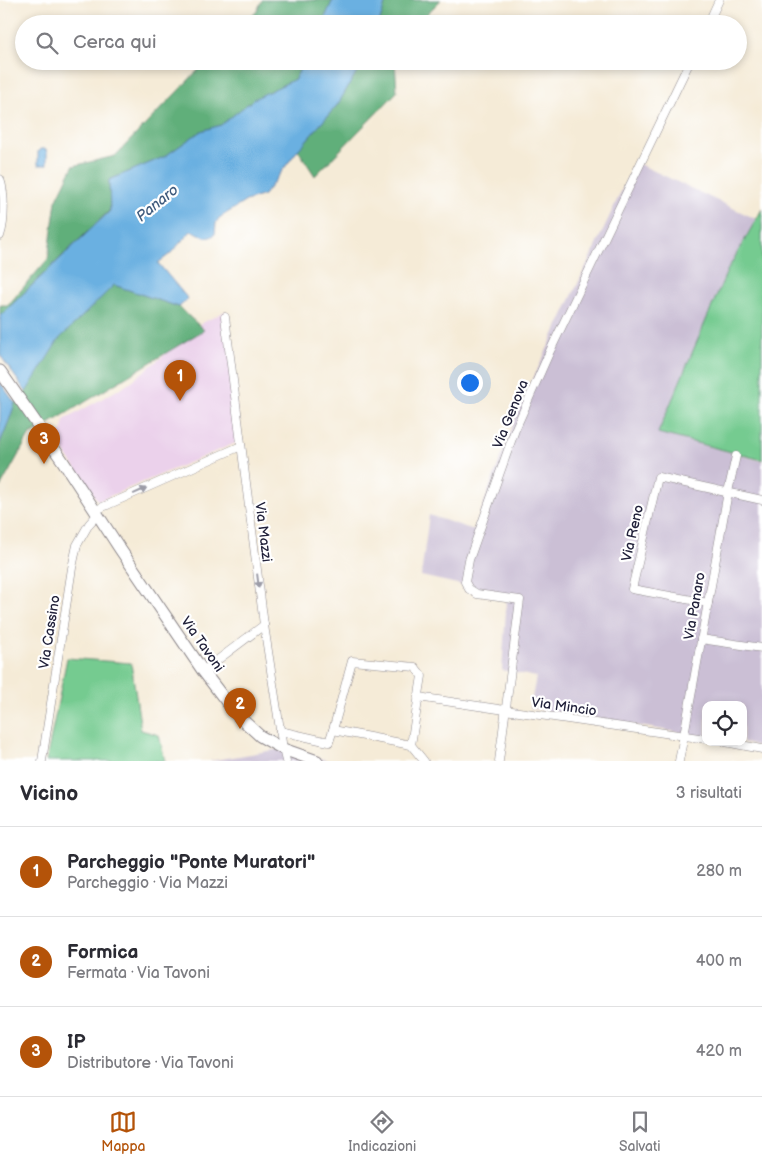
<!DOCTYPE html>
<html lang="it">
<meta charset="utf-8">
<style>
:root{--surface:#fff;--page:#f2f2f3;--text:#2b2b33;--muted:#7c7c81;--line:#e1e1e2;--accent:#b45309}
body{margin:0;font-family:"Balsamiq Sans",sans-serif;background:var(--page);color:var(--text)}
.controls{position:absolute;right:15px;bottom:15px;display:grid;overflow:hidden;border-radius:10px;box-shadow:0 2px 8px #0003}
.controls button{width:45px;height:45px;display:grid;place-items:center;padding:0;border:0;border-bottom:1px solid var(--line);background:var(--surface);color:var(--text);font:25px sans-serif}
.you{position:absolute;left:469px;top:382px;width:18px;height:18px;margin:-12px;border:4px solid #fff;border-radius:50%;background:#1a73e8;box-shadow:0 0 0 8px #1a73e833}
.badge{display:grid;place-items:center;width:32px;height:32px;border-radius:50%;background:var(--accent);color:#fff;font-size:16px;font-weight:700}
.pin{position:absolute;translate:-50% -41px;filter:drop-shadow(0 1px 2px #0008)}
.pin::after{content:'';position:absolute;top:26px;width:18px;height:15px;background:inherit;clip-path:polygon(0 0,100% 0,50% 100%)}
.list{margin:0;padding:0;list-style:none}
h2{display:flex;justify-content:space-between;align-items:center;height:65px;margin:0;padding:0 20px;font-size:21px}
h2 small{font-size:16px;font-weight:400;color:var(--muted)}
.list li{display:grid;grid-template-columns:32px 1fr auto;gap:15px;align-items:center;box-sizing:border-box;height:90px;padding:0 20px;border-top:1px solid var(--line)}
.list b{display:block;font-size:19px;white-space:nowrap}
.list p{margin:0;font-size:16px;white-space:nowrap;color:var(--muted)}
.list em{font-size:16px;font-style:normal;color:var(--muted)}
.icon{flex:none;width:28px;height:28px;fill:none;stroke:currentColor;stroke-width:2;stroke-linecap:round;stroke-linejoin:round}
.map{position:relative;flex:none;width:762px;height:761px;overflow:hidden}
.search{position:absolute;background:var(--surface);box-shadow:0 2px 8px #0003;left:15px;right:15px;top:15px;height:55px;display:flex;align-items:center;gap:12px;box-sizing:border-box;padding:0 18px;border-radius:28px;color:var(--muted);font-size:19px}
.sheet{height:335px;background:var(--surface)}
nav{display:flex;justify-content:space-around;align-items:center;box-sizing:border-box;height:70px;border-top:1px solid var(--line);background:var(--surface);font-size:14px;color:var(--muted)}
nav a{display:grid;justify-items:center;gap:2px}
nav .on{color:var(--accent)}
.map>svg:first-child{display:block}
.built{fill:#ebd1eb}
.industrial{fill:#cbbfd5}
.green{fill:#75cb90;stroke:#4c7666}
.forest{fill:#60af7a;stroke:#41685a}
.water{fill:#6bb0e1;stroke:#46698e}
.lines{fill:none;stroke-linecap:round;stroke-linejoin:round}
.street-casing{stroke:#8c8689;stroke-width:9}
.primary-casing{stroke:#8c8689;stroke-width:13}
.street{stroke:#fff;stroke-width:8}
.primary{stroke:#fff;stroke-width:11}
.oneway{fill:#9c9ca7}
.labels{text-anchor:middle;stroke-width:4.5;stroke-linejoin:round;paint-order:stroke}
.street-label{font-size:14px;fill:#22223b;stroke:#fff}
.water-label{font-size:15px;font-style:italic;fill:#3f5b7d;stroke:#fff}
</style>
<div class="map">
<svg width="762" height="761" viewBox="0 0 762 761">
<rect width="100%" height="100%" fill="#fff"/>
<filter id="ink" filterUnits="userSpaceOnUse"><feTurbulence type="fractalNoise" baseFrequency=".02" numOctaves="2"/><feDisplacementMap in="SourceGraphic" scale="10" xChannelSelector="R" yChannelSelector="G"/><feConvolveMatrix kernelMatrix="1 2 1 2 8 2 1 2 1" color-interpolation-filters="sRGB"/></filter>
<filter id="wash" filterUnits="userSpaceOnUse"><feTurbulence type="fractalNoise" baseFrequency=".0096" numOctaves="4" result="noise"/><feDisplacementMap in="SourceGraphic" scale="20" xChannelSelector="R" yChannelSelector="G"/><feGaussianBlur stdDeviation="1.12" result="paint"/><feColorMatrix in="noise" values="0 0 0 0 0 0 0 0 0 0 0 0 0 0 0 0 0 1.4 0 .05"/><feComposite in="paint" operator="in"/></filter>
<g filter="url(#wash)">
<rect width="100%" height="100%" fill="#f5ebd7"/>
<polygon class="built" points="226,311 238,423 238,442 98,501 55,438 57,435 62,432 64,420 128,384 162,357 171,349 176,341 202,323"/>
<g class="industrial">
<polygon points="635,162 756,219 727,271 658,433 762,461 762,747 743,742 743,705 706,705 706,737 530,708 536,677 502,670 507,595 421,576 429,515 474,530 518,411"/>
<polygon points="286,748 329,761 209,761 233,757"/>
</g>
<g class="green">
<polygon points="762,209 762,460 658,433 727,271"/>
<polygon points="67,658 131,663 141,730 159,735 165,761 46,761"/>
</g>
<g class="forest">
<polygon points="262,0 333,0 322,24 244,24 257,11"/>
<polygon points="386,0 441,0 417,24 379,24"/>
<polygon points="207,61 304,61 295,79 254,99 221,125 201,131 164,157 109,180 110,210 0,316 0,305 8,305 48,259 56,201 73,166 115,156"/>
<polygon points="363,61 395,61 397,92 315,176 298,150 338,104"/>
<polygon points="114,285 179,307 204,330 29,436 0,488 0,443 10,418 15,403 26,391 59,339"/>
</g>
<g class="water">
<polygon points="333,0 386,0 379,24 322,24"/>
<path d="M 304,61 L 363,61 L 338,104 L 298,150 L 264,195 L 246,201 L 219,218 L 216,223 L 215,234 C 205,243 201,232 191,231 L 170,254 L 158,263 L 188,299 L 179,307 L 114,285 L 59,339 L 26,392 L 0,355 L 0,316 L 110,211 L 109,180 L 164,157 L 201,131 L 221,125 L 254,99 L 295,79 Z"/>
<polygon points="40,149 45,149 45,150 47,151 47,165 38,165 38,151 40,151"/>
<polygon points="0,382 15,403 10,418 0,443"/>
</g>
</g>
<g filter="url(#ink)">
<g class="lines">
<defs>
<g id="street">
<polyline points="708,24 719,0"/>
<path d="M 0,179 C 5,193 5,222 0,236"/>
<polyline points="225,317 264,625 283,749 286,761"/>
<polyline points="96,510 241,446"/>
<polyline points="708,603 632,589 658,477 762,500"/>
<polyline points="701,639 762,648"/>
<polyline points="203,671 264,625"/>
<polyline points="418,697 505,710 706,739"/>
<polyline points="333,730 352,661 415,667 422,676 411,745"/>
<polyline points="280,731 329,742 333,730 411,745 424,761"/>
<polyline points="725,742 762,749"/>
<polyline points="42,761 72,568 77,545 89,524 98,514"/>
<polyline points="499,761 520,600 477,594 469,589 465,582 469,560 515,430 550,351 690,61"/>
<polyline points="679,761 684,735 728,492 736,456"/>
</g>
<polyline id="primary" points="0,371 62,460 120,549 203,671 236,714 260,736 283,749 317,761"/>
</defs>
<use href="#street" class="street-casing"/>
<use href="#primary" class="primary-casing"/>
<use href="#street" class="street"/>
<use href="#primary" class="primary"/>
</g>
<defs><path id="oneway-solid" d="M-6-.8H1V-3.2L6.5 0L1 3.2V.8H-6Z" transform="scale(1.25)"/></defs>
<g class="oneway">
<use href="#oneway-solid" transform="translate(140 491) rotate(-24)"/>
<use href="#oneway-solid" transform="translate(258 581) rotate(83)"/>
</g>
</g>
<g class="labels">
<g class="street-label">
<text transform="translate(510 414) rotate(-68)" y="5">Via Genova</text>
<text transform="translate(264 532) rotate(83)" y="5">Via Mazzi</text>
<text transform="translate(632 533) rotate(-77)" y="5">Via Reno</text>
<text transform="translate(694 606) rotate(-80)" y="5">Via Panaro</text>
<text transform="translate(49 632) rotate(-81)" y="5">Via Cassino</text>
<text transform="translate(203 644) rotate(55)" y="5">Via Tavoni</text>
<text transform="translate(564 706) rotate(8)" y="5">Via Mincio</text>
</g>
<g class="water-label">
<text transform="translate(157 203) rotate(-39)" y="5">Panaro</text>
</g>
</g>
</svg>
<div class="controls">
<button><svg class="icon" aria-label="locate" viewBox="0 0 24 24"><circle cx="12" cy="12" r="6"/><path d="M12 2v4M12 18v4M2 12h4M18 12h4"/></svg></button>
</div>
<div class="you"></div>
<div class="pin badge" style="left:180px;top:401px">1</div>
<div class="pin badge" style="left:240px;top:729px">2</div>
<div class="pin badge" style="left:44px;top:464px">3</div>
<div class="search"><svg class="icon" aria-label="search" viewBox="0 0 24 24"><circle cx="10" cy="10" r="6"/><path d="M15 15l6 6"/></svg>Cerca qui</div>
</div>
<section class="sheet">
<h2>Vicino<small>3 risultati</small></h2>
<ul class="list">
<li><span class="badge">1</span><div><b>Parcheggio &quot;Ponte Muratori&quot;</b><p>Parcheggio · Via Mazzi</p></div><em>280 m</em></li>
<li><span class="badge">2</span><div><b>Formica</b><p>Fermata · Via Tavoni</p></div><em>400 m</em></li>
<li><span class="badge">3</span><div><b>IP</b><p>Distributore · Via Tavoni</p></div><em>420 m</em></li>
</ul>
</section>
<nav>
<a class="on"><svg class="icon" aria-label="map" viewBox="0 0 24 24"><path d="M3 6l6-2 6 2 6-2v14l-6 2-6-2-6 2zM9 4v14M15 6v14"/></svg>Mappa</a>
<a><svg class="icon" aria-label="directions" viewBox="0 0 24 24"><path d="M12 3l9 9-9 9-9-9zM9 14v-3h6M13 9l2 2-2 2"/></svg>Indicazioni</a>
<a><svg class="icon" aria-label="saved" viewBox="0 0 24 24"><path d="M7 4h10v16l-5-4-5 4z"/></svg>Salvati</a>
</nav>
